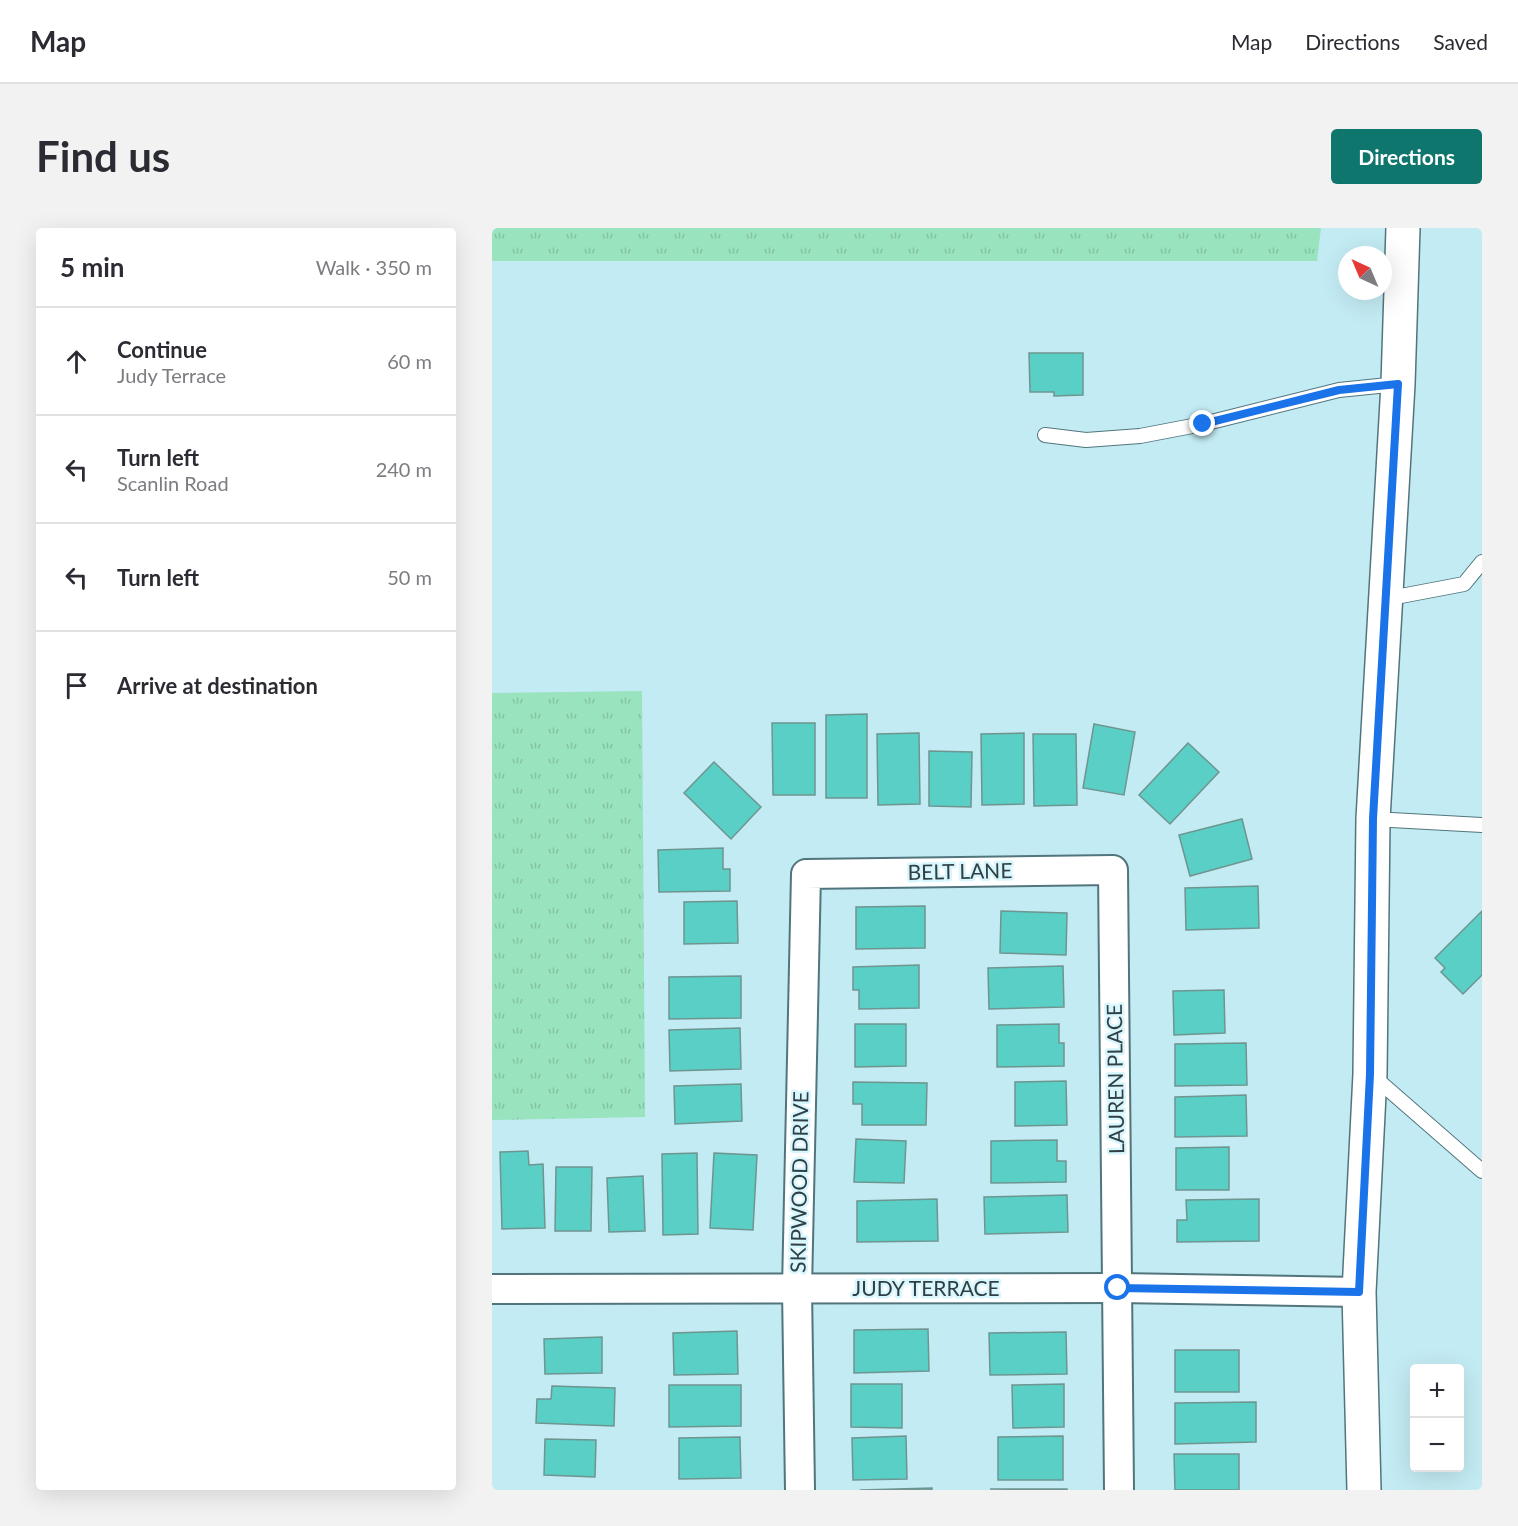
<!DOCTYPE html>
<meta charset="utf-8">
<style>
:root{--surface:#fff;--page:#f2f2f3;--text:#2b2b33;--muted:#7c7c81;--line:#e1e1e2;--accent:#0f766e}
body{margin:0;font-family:Lato,sans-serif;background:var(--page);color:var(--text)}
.controls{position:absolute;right:18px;bottom:18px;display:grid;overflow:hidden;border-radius:6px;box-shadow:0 6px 24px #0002}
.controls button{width:54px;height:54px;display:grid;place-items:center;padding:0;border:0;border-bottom:2px solid var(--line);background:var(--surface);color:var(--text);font:30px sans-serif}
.compass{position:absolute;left:846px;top:18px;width:54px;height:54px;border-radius:50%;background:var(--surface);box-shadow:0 6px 24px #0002;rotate:316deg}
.stop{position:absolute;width:18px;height:18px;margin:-14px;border:4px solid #1a73e8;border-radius:50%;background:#fff}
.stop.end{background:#1a73e8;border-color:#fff;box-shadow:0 2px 6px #0008}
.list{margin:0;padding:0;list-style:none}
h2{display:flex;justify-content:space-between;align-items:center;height:78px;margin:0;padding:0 24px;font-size:26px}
h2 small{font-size:20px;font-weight:400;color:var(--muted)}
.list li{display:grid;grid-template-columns:39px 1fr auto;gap:18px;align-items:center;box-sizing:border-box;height:108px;padding:0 24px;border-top:2px solid var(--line)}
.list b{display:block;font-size:22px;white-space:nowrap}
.list p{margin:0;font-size:20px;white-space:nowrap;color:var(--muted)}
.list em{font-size:20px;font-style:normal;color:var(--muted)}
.icon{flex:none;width:33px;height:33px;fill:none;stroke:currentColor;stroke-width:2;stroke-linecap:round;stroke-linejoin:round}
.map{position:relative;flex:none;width:990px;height:1262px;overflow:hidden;border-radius:6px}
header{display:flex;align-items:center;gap:36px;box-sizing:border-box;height:84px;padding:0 30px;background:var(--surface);border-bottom:2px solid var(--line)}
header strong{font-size:28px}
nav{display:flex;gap:33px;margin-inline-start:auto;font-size:21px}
.intro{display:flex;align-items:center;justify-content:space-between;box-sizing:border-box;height:144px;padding:0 36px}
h1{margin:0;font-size:42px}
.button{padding:15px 27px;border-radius:6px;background:var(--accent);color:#fff;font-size:21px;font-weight:700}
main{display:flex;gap:36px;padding:0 36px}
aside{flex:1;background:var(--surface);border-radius:6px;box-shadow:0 6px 24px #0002}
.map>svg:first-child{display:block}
.grass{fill:url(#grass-tufts)}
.building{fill:#59cfc5;stroke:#6f9591;stroke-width:1.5}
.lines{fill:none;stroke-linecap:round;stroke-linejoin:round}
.service-casing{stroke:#52757d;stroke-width:16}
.minor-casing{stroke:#52757d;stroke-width:32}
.tertiary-casing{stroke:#52757d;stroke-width:36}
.service{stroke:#fff;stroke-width:14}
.minor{stroke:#fff;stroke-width:28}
.tertiary{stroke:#fff;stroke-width:33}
.route{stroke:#1a73e8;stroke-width:8}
.labels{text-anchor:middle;stroke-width:5;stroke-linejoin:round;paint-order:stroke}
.street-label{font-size:21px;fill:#303f43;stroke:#d7f6fd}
</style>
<header>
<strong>Map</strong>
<nav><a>Map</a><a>Directions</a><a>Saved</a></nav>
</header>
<div class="intro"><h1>Find us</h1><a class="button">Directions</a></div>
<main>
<aside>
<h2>5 min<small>Walk · 350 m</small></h2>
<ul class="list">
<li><svg class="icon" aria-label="ahead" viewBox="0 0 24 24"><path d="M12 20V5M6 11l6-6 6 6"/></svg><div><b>Continue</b><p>Judy Terrace</p></div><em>60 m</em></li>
<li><svg class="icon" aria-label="left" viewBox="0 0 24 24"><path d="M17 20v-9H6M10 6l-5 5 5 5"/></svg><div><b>Turn left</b><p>Scanlin Road</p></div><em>240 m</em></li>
<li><svg class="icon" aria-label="left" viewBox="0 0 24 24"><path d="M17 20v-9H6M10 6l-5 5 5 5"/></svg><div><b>Turn left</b></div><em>50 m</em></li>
<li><svg class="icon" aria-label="arrive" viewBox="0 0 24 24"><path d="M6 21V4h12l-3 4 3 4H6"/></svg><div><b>Arrive at destination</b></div></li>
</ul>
</aside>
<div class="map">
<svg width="990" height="1262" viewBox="0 0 990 1262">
<defs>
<pattern id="grass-tufts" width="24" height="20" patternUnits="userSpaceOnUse" patternTransform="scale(1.5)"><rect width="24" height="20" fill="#99e3bf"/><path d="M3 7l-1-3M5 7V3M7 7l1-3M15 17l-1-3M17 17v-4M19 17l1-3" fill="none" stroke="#84c4a5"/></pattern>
</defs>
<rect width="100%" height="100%" fill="#c3ebf3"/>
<g class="grass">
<polygon points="0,0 829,0 825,33 0,33"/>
<polygon points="150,463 153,889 0,892 0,465"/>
</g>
<g class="building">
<polygon points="537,125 591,125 591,167 562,168 562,164 538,164"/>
<polygon points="375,486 375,570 334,570 334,487"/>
<polygon points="280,495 323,495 323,567 281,567"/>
<polygon points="602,496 643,504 632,567 591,560"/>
<polygon points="427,505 428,576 386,577 385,506"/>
<polygon points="532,505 532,576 490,577 489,506"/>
<polygon points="541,506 584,506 585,577 542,578"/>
<polygon points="696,515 727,544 678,596 647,567"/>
<polygon points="437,523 480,524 479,579 437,578"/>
<polygon points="222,534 269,579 239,611 192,565"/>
<polygon points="750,591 760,631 698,648 687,607"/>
<polygon points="231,620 231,641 238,641 238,663 167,664 166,622"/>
<polygon points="766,658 767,700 694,702 693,660"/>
<polygon points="245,673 246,715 192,716 192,674"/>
<polygon points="433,678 433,720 364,721 364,679"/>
<polygon points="509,683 575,685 574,727 508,725"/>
<polygon points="990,683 990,747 971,766 949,744 953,740 943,730"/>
<polygon points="427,737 427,780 367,781 367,762 361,762 361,739"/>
<polygon points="571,738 572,779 497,781 496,740"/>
<polygon points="249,748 249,790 177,791 177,749"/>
<polygon points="732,762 733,805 682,807 681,763"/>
<polygon points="363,796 414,796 414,838 363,839"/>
<polygon points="567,796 567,815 572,815 572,838 505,839 505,797"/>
<polygon points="248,800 249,841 178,843 177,802"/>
<polygon points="754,815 755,857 683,858 683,816"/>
<polygon points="574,853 575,897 523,898 523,854"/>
<polygon points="361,854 435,855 434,897 370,897 370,876 361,876"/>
<polygon points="249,856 250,893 183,896 182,858"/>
<polygon points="754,867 755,908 683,909 683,869"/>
<polygon points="364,911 414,913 412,955 362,954"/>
<polygon points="565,912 565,933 574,933 574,954 499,955 499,913"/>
<polygon points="737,919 737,962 684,962 684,920"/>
<polygon points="36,923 37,937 51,936 53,1000 10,1001 8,924"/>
<polygon points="205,925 206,1006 171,1007 170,926"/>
<polygon points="222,925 265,927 261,1002 218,1000"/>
<polygon points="64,939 100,939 99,1003 63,1003"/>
<polygon points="151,948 153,1003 117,1004 115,950"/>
<polygon points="575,967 576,1004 493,1006 492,969"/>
<polygon points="445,971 446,1013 365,1014 365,973"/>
<polygon points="767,971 767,1013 685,1014 685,992 695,992 694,972"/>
<polygon points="436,1101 437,1143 362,1145 362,1102"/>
<polygon points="245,1103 246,1146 182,1147 181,1105"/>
<polygon points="574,1104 575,1146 498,1147 497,1105"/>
<polygon points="110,1109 110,1145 53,1146 52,1111"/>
<rect x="683" y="1122" width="64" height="42"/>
<polygon points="359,1156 410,1156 410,1200 359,1199"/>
<polygon points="572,1156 572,1199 521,1200 520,1157"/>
<polygon points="177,1157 249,1157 249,1198 177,1199"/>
<polygon points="60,1158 123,1160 122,1198 44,1195 45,1171 59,1171"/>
<polygon points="764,1174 764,1214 683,1216 683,1175"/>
<polygon points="414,1208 415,1251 361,1252 360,1210"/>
<polygon points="571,1208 571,1252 506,1252 506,1209"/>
<polygon points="248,1209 249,1250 187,1251 187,1210"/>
<polygon points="53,1211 104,1212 103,1249 52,1247"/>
<polygon points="682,1226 747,1226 747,1262 683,1262"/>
<polygon points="440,1260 440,1262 368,1262"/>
<polygon points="498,1261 575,1261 575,1262"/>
</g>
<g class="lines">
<defs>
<g id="service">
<polyline points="553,207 594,212 648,208 711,196 847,162 906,156"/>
<polyline points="893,371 972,356 990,334"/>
<polyline points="881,591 990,597"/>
<polyline points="881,848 990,943"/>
</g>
<g id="minor">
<polyline points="0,1061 626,1060 867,1064"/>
<polyline points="308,1262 305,1061 314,646 621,642 627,1262"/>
</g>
<polyline id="tertiary" points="872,1262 867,1064 878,846 881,591 906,156 911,0"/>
</defs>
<use href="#service" class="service-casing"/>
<use href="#minor" class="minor-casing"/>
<use href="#tertiary" class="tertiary-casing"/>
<use href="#service" class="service"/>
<use href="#minor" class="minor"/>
<use href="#tertiary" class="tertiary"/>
</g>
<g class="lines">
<polyline class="route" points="626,1060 867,1064 878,846 881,591 906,156 847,162 711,196"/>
</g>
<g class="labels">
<g class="street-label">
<text transform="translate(468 644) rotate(-1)" y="7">BELT LANE</text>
<text transform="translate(624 851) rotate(-91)" y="7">LAUREN PLACE</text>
<text transform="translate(308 954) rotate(-89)" y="7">SKIPWOOD DRIVE</text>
<text x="434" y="1068">JUDY TERRACE</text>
</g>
</g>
</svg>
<div class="controls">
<button>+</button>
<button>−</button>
</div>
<svg class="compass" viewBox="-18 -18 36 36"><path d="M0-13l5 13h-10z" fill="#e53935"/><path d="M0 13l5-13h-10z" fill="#7c7c81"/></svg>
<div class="stop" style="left:626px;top:1060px"></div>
<div class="stop end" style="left:711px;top:196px"></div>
</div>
</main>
